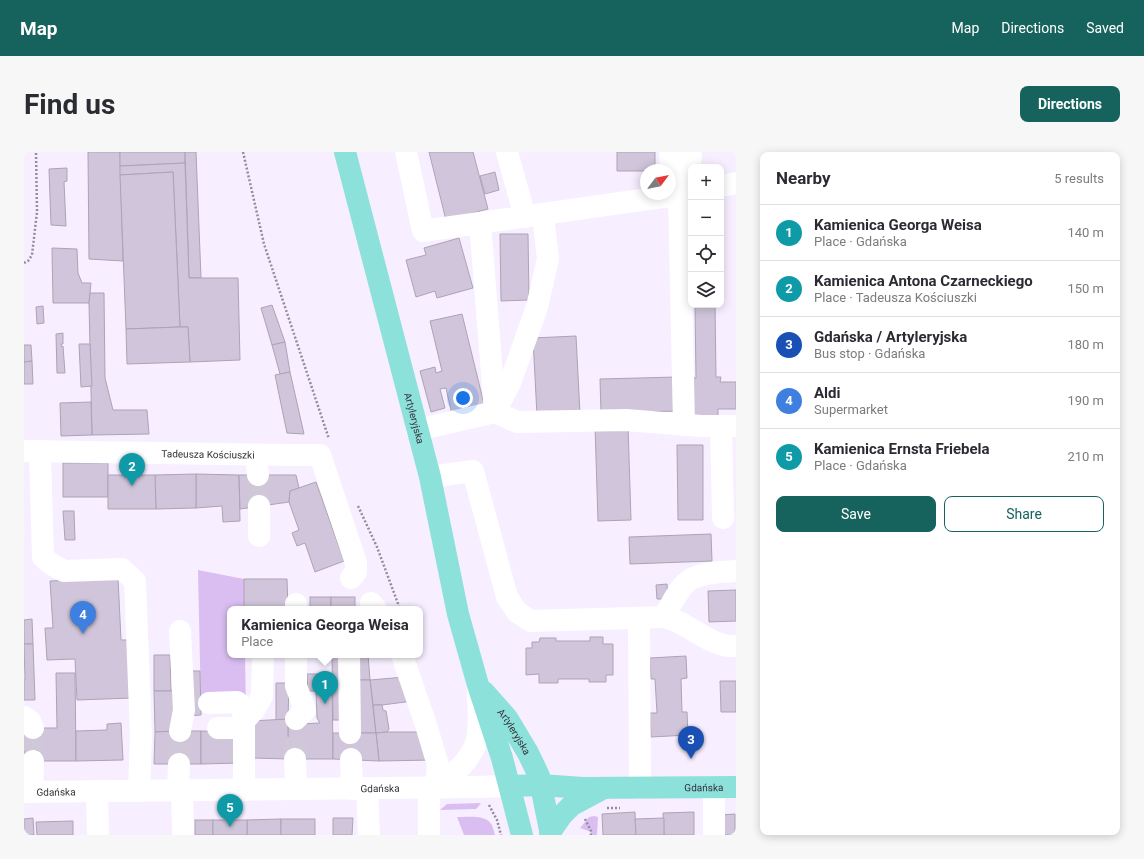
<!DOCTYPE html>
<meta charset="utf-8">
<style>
:root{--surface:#fff;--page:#f7f7f7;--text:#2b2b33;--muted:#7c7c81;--line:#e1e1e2;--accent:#16635d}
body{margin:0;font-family:Roboto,sans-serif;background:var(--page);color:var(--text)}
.controls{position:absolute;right:12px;top:12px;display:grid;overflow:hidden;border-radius:8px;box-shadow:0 2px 10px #0003}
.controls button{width:36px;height:36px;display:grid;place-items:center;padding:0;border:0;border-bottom:1px solid var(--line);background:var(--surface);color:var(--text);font:20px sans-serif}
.compass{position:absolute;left:616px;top:12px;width:36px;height:36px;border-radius:50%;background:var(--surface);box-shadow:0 2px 10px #0003;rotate:58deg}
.you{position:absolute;left:439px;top:246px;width:14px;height:14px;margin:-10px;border:3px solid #fff;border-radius:50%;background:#1a73e8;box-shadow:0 0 0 6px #1a73e833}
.badge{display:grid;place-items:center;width:26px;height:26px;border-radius:50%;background:var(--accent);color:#fff;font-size:13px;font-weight:700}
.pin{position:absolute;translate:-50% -33px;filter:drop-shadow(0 1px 2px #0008)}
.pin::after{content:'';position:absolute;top:21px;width:14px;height:12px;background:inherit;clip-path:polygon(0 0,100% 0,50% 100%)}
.popup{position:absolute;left:203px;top:454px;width:196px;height:52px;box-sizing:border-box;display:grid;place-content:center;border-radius:8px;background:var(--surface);filter:drop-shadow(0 1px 3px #0005);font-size:13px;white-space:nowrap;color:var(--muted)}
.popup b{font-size:15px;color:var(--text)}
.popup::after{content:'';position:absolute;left:50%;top:100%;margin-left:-8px;border:8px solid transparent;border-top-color:var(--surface)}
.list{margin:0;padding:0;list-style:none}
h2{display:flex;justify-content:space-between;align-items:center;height:52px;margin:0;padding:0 16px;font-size:17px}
h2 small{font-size:13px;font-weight:400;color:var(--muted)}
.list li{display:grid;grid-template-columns:26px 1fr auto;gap:12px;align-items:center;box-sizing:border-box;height:56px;padding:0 16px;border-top:1px solid var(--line)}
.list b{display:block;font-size:15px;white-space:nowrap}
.list p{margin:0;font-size:13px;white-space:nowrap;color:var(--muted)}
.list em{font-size:13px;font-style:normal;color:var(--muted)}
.actions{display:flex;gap:8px;padding:12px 16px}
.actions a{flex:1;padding:9px 0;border:1px solid var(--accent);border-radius:8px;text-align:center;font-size:14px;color:var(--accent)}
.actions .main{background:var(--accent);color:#fff}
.icon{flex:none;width:22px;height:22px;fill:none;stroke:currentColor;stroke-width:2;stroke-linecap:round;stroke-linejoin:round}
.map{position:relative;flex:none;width:712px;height:683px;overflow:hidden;border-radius:8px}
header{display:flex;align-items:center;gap:24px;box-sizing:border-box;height:56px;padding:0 20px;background:var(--accent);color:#fff}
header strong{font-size:19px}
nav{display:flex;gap:22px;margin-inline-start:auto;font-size:14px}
.intro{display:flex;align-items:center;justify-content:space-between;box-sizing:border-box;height:96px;padding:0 24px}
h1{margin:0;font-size:28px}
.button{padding:10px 18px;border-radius:8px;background:var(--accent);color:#fff;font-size:14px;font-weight:700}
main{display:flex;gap:24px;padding:0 24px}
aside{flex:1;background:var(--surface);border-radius:8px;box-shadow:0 2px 10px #0003}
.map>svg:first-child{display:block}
.green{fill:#dabef1}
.building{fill:#d0c5da;stroke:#ada3b6}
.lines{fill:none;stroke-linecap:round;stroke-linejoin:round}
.minor-tunnel{stroke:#d0c8d8;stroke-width:22;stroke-dasharray:22 11;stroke-linecap:butt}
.path{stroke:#938d99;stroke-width:2.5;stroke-dasharray:2 2;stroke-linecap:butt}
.minor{stroke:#fff;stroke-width:22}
.major{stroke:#8ce1db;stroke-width:22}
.labels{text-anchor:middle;stroke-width:3;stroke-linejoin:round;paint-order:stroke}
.street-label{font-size:10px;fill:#36323a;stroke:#f7eeff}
</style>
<header>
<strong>Map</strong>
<nav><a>Map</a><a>Directions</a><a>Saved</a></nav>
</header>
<div class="intro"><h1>Find us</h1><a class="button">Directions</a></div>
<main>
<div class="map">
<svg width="712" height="683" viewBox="0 0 712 683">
<rect width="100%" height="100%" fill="#f7eeff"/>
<g class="green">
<polygon points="174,418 220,427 220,457 206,457 206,503 221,503 222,558 177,557"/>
<polygon points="457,651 454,655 452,657 416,658 423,652"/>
<polygon points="570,664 574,665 573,683 569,683 565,679 556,676 565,665"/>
<path d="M 433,665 C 444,665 462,662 468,673 C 469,676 470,680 471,683 L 440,683 Z"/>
</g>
<g class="building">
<polygon points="64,0 96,0 99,109 65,107"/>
<polygon points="96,0 161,0 161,11 96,14"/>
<polygon points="161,0 172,0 177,126 165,126"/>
<polygon points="405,0 449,0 464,57 422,68"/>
<polygon points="593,0 631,0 631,18 622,18 622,19 593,19"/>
<polygon points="161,11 165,126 214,126 216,208 166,210 164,175 156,175 149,20 96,23 96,14"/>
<polygon points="43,16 43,29 40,30 42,74 27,73 25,17"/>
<polygon points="149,20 156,175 102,177 96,23"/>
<polygon points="471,20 475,38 461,42 456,24"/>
<polygon points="476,82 504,82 505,148 477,149"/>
<polygon points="435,86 449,136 413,146 411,139 392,145 382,108 402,103 400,96"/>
<polygon points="28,96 53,97 54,121 58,131 67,131 65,151 29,151"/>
<polygon points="66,141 80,141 81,226 89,258 123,258 125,282 68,283 65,151"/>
<polygon points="248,153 261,190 248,193 237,156"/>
<polygon points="671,153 691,153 692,225 697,225 696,230 712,230 712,257 694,257 694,264 666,265 665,226 672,226"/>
<polygon points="19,154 20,171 13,172 12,155"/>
<polygon points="438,162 461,256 428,263 422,236 416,237 421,256 407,260 396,219 411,215 412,221 418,219 406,169"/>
<polygon points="156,175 164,175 166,210 103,212 102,177"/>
<polygon points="39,181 39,192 37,192 38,195 39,194 41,221 33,221 32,182"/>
<polygon points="552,184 556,262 513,264 509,186"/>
<polygon points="261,190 266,220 256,222 248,193"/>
<polygon points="55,192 66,192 68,234 57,235"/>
<polygon points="0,193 7,193 8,209 0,210"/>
<polygon points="8,209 9,232 0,232 0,210"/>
<polygon points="266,220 280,282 263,281 251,223"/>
<polygon points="653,225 654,259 577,261 576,227"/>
<polygon points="67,250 68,283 37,284 36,251"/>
<polygon points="604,273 607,368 574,369 571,274"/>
<polygon points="653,293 679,293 679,368 654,368"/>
<rect x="39" y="311" width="45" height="34"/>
<polygon points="172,322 215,323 216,369 199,370 198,354 172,356"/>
<polygon points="172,322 172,356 132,357 131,323"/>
<polygon points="84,323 131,323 132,357 84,357"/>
<polygon points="215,323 272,323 275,336 266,339 265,350 216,357"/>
<polygon points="292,330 320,409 291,420 281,391 273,394 268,381 275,378 265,350 266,339"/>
<polygon points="39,359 50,359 51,388 41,388"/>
<polygon points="687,382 688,409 606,412 605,385"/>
<polygon points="94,426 97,488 105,488 108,546 53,548 51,507 23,508 21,476 29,476 26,429"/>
<polygon points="220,427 263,427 264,457 220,457"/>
<polygon points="643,432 644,447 633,447 632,433"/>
<polygon points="712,438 712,469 685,470 684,439"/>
<rect x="286" y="445" width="21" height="12"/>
<rect x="307" y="445" width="24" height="12"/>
<polygon points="8,467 9,492 0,492 0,468"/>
<polygon points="566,485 579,485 579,492 589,492 589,523 582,523 582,530 565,530 565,527 534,527 534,531 515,531 515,522 502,523 502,496 508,496 508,490 515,490 516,486 532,486 532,489 566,489"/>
<polygon points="0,492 9,492 11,548 0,548 0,528 1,528"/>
<polygon points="130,503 146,503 147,539 130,539"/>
<polygon points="308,503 321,503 321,568 309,568"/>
<polygon points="333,503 344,503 346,528 333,528"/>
<polygon points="662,504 663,526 657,527 658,560 663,560 664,583 627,585 626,561 633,561 631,527 627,527 626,506"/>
<polygon points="162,519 176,519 177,563 162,564"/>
<polygon points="32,521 51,521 52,609 13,609 12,576 33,576"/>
<polygon points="283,522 308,522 309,607 264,607 264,567 278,572 296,571 293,566 292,539 284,539"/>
<polygon points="381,525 389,549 358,553 349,553 346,528"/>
<polygon points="333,528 346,528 352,581 336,581"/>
<polygon points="696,529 712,529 712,560 697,560"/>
<polygon points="252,531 265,531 264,567 252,568"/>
<polygon points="130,539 157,539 152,579 131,580"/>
<polygon points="349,553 358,553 359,558 362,559 365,577 363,580 352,581"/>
<polygon points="264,567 264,607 228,606 227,569"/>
<polygon points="97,571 99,608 52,609 52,579 83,578 83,572"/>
<polygon points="0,576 12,576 13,609 0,609"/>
<polygon points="152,579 177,579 177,612 130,612 131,580"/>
<polygon points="177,579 215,580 216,611 177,612"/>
<polygon points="363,580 401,580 409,608 355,609 352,581"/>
<polygon points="309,581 352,581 355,609 309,607"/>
<polygon points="611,660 612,683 579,683 578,662"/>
<polygon points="670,660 670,683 640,683 639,661"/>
<polygon points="711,662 711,683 696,683 696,663"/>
<polygon points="9,666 10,683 0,683 0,667"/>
<polygon points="309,666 329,666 328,683 309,683"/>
<polygon points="640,666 640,683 612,683 611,667"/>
<polygon points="257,667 257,683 223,683 223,668"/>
<rect x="257" y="667" width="34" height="16"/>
<rect x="171" y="668" width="18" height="15"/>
<rect x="189" y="668" width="34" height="15"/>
<polygon points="49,669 49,683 13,683 12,670"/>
</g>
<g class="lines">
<g class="minor-tunnel">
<polyline points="234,323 235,354"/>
<polyline points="9,576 9,609"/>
<polyline points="271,607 272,567"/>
<polyline points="155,612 156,579"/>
</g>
<g class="path">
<polyline points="219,0 240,92 305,287"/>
<polyline points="0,111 4,109 8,103 13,60 12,0"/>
<polyline points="334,354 353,395 376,457"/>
<polyline points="465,653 473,668 477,683"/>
<polyline points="583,656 596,656"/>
<polyline points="561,667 567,679 567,683"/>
</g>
<g class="minor">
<polyline points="382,0 399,79 667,41"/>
<polyline points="483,0 501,65"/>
<path d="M 646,0 C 647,16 644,30 655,44 L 660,273"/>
<polyline points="697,34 712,31"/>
<path d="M 655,44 C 667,29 665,18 667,0"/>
<polyline points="456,71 471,260 493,270 602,268 677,274 712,274"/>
<polyline points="697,274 699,366"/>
<polyline points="393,278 471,260 486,231 513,155 524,107 519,63"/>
<path id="s1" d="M 0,299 C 99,300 198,303 296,303 L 332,411 L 332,420 L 327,426"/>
<polyline points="16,299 19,405 27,412 40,419 98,417 111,429 117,584 115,639"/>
<polyline points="232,303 234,323"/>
<path d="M 406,325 L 449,319 L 483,445 L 493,460 L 507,469 L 640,465 C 646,454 657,431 669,426 C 682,420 698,420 712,419"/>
<polyline points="235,354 235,384"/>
<polyline points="347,451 352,457"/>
<polyline points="272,457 272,452"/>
<path d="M 640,465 C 665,470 686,496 712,494"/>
<polyline points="615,467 616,636"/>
<polyline points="156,479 160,558 156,579"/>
<polyline points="325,503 326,581"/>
<polyline points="378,503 402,573 414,613 412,636"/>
<path d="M 185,551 L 213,550 C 220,555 219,561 220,569"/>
<polyline points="0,565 6,569 9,576"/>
<polyline points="272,567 281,558 272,534 272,503"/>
<polyline points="194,576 220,576"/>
<polyline points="271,607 272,637"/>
<polyline points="327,607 328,637"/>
<polyline points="690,635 690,683"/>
<polyline points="343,636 345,683"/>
<polyline points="405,636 405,683"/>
<path d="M 414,636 C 428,623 446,609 452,591 C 457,575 454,554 454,538"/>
<polyline points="154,638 155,612"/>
<polyline points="158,638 159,683"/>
<polyline points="220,638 220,569 230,558 238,544 239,503"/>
<polyline points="73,639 74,683"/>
<path id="s2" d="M 0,640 L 449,635 L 486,634"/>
<polyline points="8,640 9,609"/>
</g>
<g class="major">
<path id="s3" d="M 321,0 L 406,325 L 434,462 L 454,533 L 478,606 L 498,683"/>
<path id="s4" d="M 460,540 L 483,566 L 504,601 L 515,624 L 527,683"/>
<path id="s5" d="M 486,634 L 517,633 L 559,636 L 712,635"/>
<polyline points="526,680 538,663 548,653 578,637"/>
</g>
</g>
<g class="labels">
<g class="street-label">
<text dy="4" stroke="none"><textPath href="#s3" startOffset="275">Artyleryjska</textPath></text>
<text dy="4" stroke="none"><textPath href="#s1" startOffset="184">Tadeusza Kościuszki</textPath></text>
<text dy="4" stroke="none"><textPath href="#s4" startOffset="50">Artyleryjska</textPath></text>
<text dy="4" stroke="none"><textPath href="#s2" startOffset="356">Gdańska</textPath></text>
<text dy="4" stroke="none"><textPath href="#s5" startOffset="194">Gdańska</textPath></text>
<text dy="4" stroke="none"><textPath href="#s2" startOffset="32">Gdańska</textPath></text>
</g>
</g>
</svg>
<div class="controls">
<button>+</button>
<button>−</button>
<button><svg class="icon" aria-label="locate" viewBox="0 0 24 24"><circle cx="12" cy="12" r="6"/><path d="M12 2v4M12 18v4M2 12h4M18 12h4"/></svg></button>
<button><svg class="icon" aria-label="layers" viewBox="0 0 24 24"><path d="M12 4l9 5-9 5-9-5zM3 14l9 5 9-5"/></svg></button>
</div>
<svg class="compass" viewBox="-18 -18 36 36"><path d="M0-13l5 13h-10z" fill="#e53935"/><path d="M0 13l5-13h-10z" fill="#7c7c81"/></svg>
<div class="you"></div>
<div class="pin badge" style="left:301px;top:552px;background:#0f9aa8">1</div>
<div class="popup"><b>Kamienica Georga Weisa</b>Place</div>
<div class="pin badge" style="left:108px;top:334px;background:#0f9aa8">2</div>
<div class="pin badge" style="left:667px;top:607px;background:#1a4fb4">3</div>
<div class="pin badge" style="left:59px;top:482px;background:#3f7fe0">4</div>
<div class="pin badge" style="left:206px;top:675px;background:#0f9aa8">5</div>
</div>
<aside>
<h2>Nearby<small>5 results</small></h2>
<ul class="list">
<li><span class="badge" style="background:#0f9aa8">1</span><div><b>Kamienica Georga Weisa</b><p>Place · Gdańska</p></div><em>140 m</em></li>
<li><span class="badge" style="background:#0f9aa8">2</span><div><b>Kamienica Antona Czarneckiego</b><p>Place · Tadeusza Kościuszki</p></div><em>150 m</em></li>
<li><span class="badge" style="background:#1a4fb4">3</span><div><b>Gdańska / Artyleryjska</b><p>Bus stop · Gdańska</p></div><em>180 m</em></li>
<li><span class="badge" style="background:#3f7fe0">4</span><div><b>Aldi</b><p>Supermarket</p></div><em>190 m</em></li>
<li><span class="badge" style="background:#0f9aa8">5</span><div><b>Kamienica Ernsta Friebela</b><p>Place · Gdańska</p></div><em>210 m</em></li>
</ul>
<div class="actions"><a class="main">Save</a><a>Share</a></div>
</aside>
</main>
